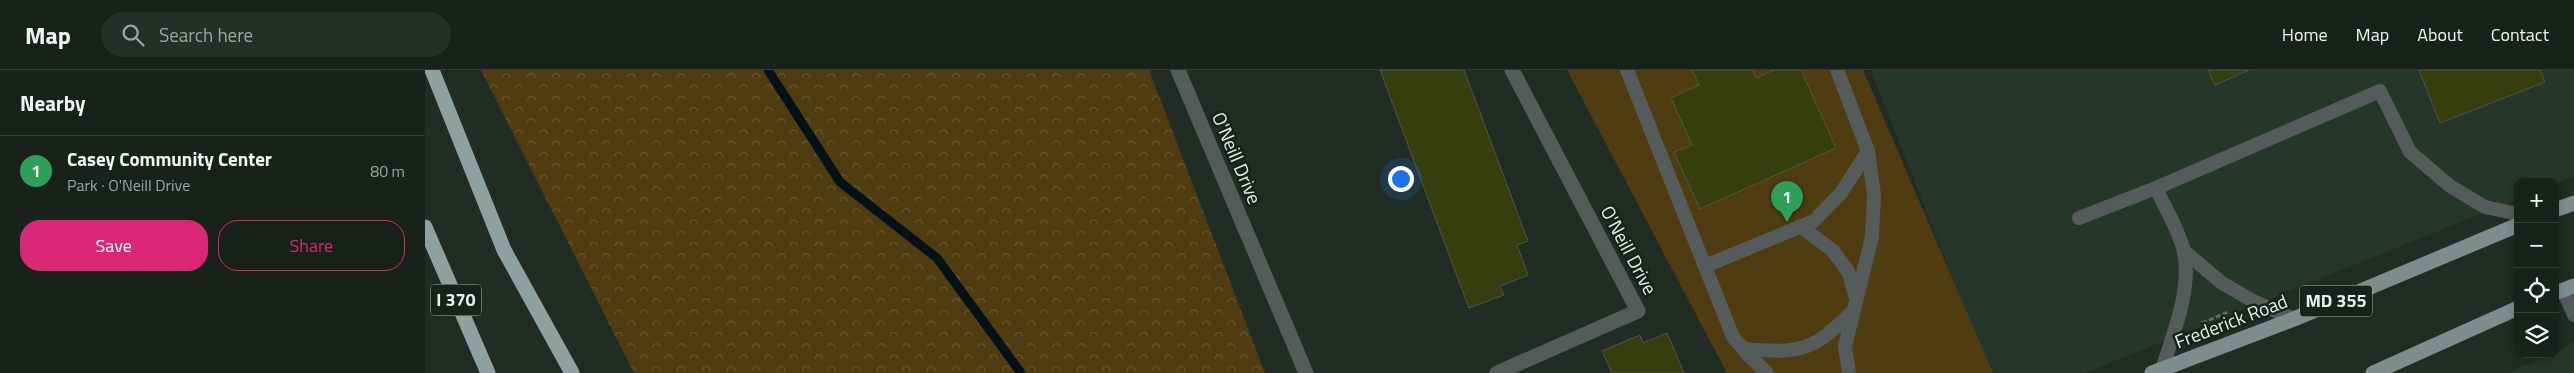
<!DOCTYPE html>
<meta charset="utf-8">
<style>
:root{--surface:#19211b;--page:#262e28;--text:#f1f3f6;--muted:#9fa3a3;--line:#373e3a;--accent:#db2777}
body{margin:0;font-family:"Titillium Web",sans-serif;background:var(--page);color:var(--text)}
.controls{position:absolute;right:15px;bottom:15px;display:grid;overflow:hidden;border-radius:10px;box-shadow:0 2px 8px #0003}
.controls button{width:45px;height:45px;display:grid;place-items:center;padding:0;border:0;border-bottom:1px solid var(--line);background:var(--surface);color:var(--text);font:25px sans-serif}
.you{position:absolute;left:975px;top:108px;width:18px;height:18px;margin:-12px;border:4px solid #fff;border-radius:50%;background:#1a73e8;box-shadow:0 0 0 8px #1a73e833}
.badge{display:grid;place-items:center;width:32px;height:32px;border-radius:50%;background:var(--accent);color:#fff;font-size:16px;font-weight:700}
.pin{position:absolute;translate:-50% -41px;filter:drop-shadow(0 1px 2px #0008)}
.pin::after{content:'';position:absolute;top:26px;width:18px;height:15px;background:inherit;clip-path:polygon(0 0,100% 0,50% 100%)}
.list{margin:0;padding:0;list-style:none}
h2{display:flex;justify-content:space-between;align-items:center;height:65px;margin:0;padding:0 20px;font-size:21px}
h2 small{font-size:16px;font-weight:400;color:var(--muted)}
.list li{display:grid;grid-template-columns:32px 1fr auto;gap:15px;align-items:center;box-sizing:border-box;height:70px;padding:0 20px;border-top:1px solid var(--line)}
.list b{display:block;font-size:19px;white-space:nowrap}
.list p{margin:0;font-size:16px;white-space:nowrap;color:var(--muted)}
.list em{font-size:16px;font-style:normal;color:var(--muted)}
.actions{display:flex;gap:10px;padding:15px 20px}
.actions a{flex:1;padding:11px 0;border:1px solid var(--accent);border-radius:20px;text-align:center;font-size:18px;color:var(--accent)}
.actions .main{background:var(--accent);color:#fff}
.icon{flex:none;width:28px;height:28px;fill:none;stroke:currentColor;stroke-width:2;stroke-linecap:round;stroke-linejoin:round}
.map{position:relative;flex:none;width:2149px;height:303px;overflow:hidden}
header{display:flex;align-items:center;gap:30px;box-sizing:border-box;height:70px;padding:0 25px;background:var(--surface);border-bottom:1px solid var(--line)}
header strong{font-size:24px}
nav{display:flex;gap:28px;margin-inline-start:auto;font-size:18px}
.search{width:350px;height:45px;background:var(--page);display:flex;align-items:center;gap:12px;box-sizing:border-box;padding:0 18px;border-radius:28px;color:var(--muted);font-size:19px}
main{display:flex}
aside{flex:1;background:var(--surface)}
.map>svg:first-child{display:block}
.built{fill:#26362a}
.green{fill:#4f3c11}
.forest{fill:url(#forest-crowns)}
.lines{fill:none;stroke-linecap:round;stroke-linejoin:round}
.stream{stroke:#041116;stroke-width:9}
.building{fill:#363e0e;stroke:#535649}
.path{stroke:#616b64;stroke-width:3;stroke-dasharray:5 2.5;stroke-linecap:butt}
.lane{stroke:#545b5a;stroke-width:14}
.street{stroke:#545b5a;stroke-width:15}
.primary{stroke:#7e8d8b;stroke-width:15}
.highway{stroke:#8fa19e;stroke-width:15}
.labels{text-anchor:middle;stroke-width:5;stroke-linejoin:round;paint-order:stroke}
.shield{fill:#18221a;stroke:#aab2ac;stroke-width:1}
.shield-label{font-size:18px;font-weight:bold;fill:#e9f0eb}
.street-label{font-size:19px;fill:#e9f0eb;stroke:#18221a}
</style>
<header>
<strong>Map</strong>
<div class="search"><svg class="icon" aria-label="search" viewBox="0 0 24 24"><circle cx="10" cy="10" r="6"/><path d="M15 15l6 6"/></svg>Search here</div>
<nav><a>Home</a><a>Map</a><a>About</a><a>Contact</a></nav>
</header>
<main>
<aside>
<h2>Nearby<small></small></h2>
<ul class="list">
<li><span class="badge" style="background:#2e9e5b">1</span><div><b>Casey Community Center</b><p>Park · O'Neill Drive</p></div><em>80 m</em></li>
</ul>
<div class="actions"><a class="main">Save</a><a>Share</a></div>
</aside>
<div class="map">
<svg width="2149" height="303" viewBox="0 0 2149 303">
<defs>
<pattern id="forest-crowns" width="20" height="18" patternUnits="userSpaceOnUse" patternTransform="scale(1.25)"><rect width="20" height="18" fill="#4f3c11"/><path d="M2 6a3 3 0 1 1 6 0M12 15a3 3 0 1 1 6 0" fill="none" stroke="#685834"/></pattern>
</defs>
<rect width="100%" height="100%" fill="#212c24"/>
<g class="built">
<polygon points="1446,0 2149,0 2149,106 2130,114 2130,112 2093,112 2093,129 1660,303 1565,303"/>
<polygon points="2149,271 2149,303 2082,303 2130,284"/>
</g>
<polygon class="green" points="1142,0 1438,0 1568,303 1302,303"/>
<polygon class="forest" points="56,0 724,0 840,303 209,303"/>
<g class="lines">
<polyline class="stream" points="343,0 415,112 512,188 596,303"/>
</g>
<g class="building">
<polygon points="955,0 1039,0 1103,171 1092,175 1103,205 1075,216 1079,225 1044,238"/>
<polygon points="1267,0 1327,0 1331,8 1349,0 1376,0 1411,78 1275,139 1249,82 1267,75 1246,28 1274,15"/>
<polygon points="1783,0 1824,0 1790,15"/>
<polygon points="1994,0 2115,0 2120,12 2015,53"/>
<polygon points="1242,263 1259,303 1187,303 1177,281 1215,265 1218,273"/>
</g>
<g class="lines">
<polyline class="path" points="1777,253 1803,242"/>
<g class="lane">
<polyline points="1202,0 1308,267 1324,286 1342,303"/>
<polyline points="1412,0 1443,81 1449,125 1447,167 1420,276 1424,303"/>
<polyline points="1654,148 1731,118"/>
<polyline points="1375,156 1407,180 1423,201 1431,228"/>
<polyline points="1759,181 1797,213 1828,231 1869,249"/>
<polyline points="1280,196 1389,151 1416,123 1443,81"/>
<polyline points="2138,220 2149,245"/>
<path d="M 1318,279 C 1373,283 1386,283 1426,243"/>
<path d="M 1737,299 C 1748,265 1767,218 1759,182 C 1755,162 1739,136 1731,118 L 1955,21 L 1985,82 L 2025,116 L 2060,137 L 2093,144"/>
</g>
<g class="street">
<polyline points="753,0 881,303"/>
<polyline points="1072,303 1213,241 1087,0"/>
</g>
<g class="primary">
<polyline points="2130,140 2149,133"/>
<polyline points="2130,223 2149,216"/>
<polyline points="1727,303 1869,249 2093,155"/>
<polyline points="1948,303 2093,238"/>
</g>
<g class="highway">
<polyline points="7,0 79,180 147,303"/>
<polyline points="0,157 63,303"/>
</g>
</g>
<g class="labels">
<g class="shield">
<rect x="6" y="214.5" width="50" height="31" rx="4"/>
<rect x="1875" y="215.5" width="72" height="31" rx="4"/>
</g>
<g class="shield-label">
<text x="31" y="236">I 370</text>
<text x="1911" y="237">MD 355</text>
</g>
<g class="street-label">
<text transform="translate(812 88) rotate(67)" y="7">O'Neill Drive</text>
<text transform="translate(1204 180) rotate(62)" y="7">O'Neill Drive</text>
<text transform="translate(1806 251) rotate(-21)" y="7">Frederick Road</text>
</g>
</g>
</svg>
<div class="controls">
<button>+</button>
<button>−</button>
<button><svg class="icon" aria-label="locate" viewBox="0 0 24 24"><circle cx="12" cy="12" r="6"/><path d="M12 2v4M12 18v4M2 12h4M18 12h4"/></svg></button>
<button><svg class="icon" aria-label="layers" viewBox="0 0 24 24"><path d="M12 4l9 5-9 5-9-5zM3 14l9 5 9-5"/></svg></button>
</div>
<div class="you"></div>
<div class="pin badge" style="left:1362px;top:152px;background:#2e9e5b">1</div>
</div>
</main>
